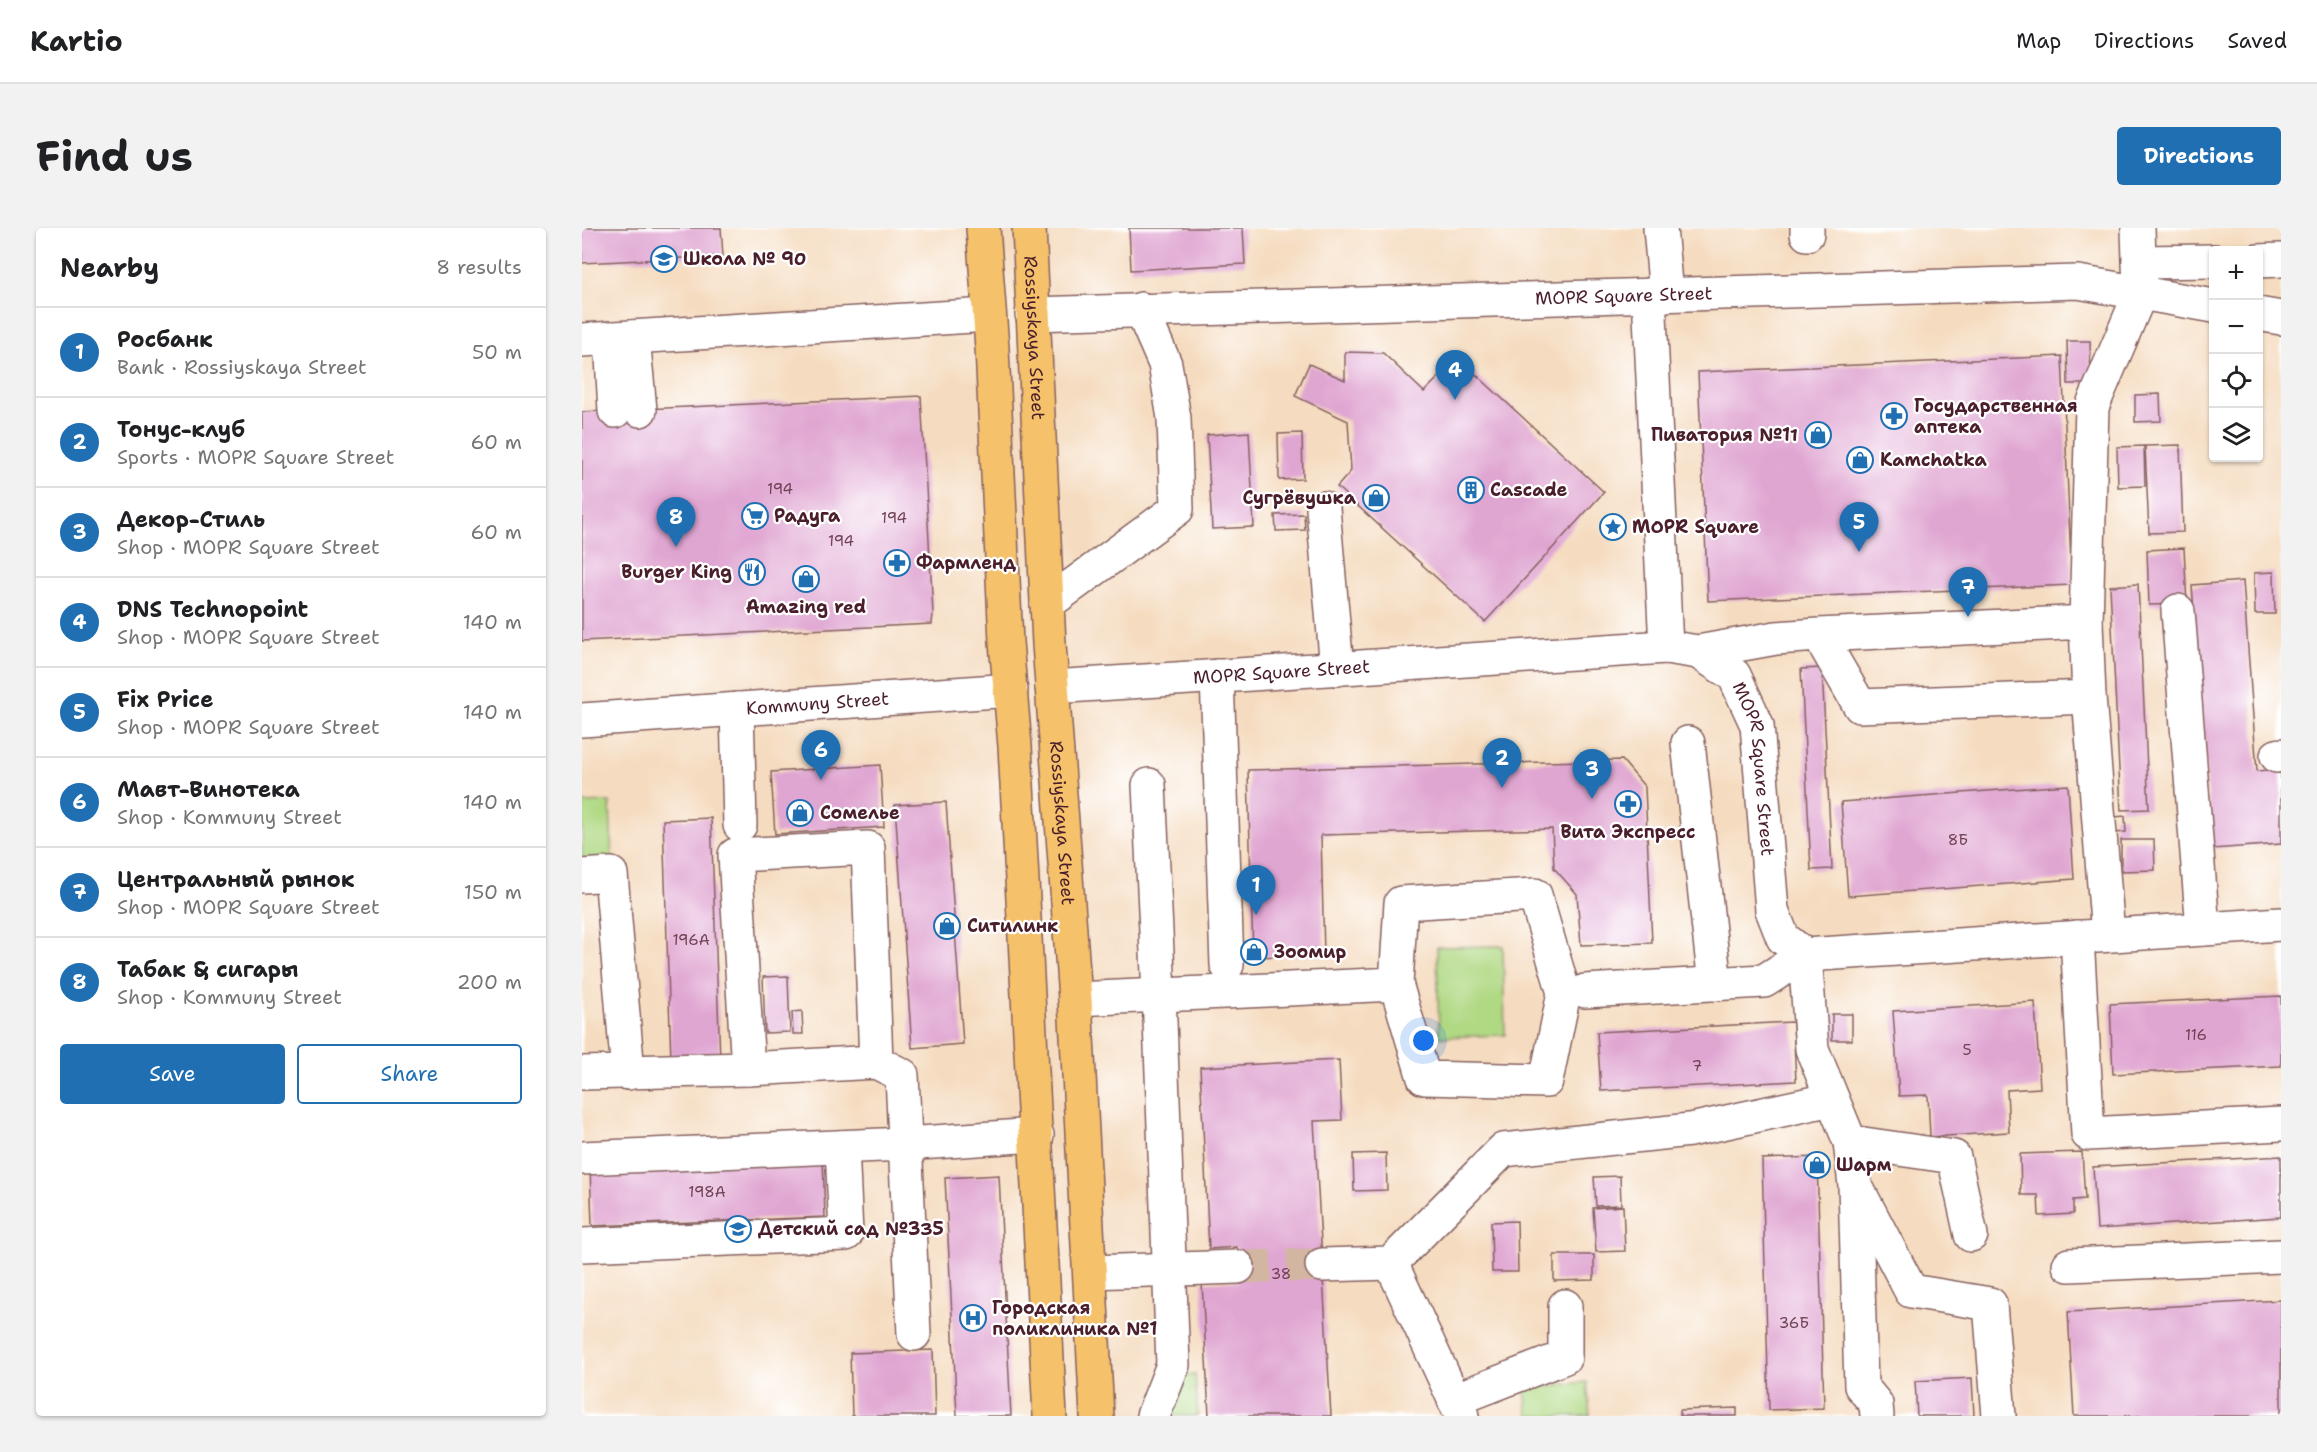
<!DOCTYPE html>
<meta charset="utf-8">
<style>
:root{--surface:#fff;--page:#f2f2f2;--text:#202124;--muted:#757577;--line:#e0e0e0;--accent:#1f6fb2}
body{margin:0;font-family:"Shantell Sans",sans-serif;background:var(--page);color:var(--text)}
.controls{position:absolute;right:18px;top:18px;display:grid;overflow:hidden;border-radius:6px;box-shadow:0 2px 4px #0004}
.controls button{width:54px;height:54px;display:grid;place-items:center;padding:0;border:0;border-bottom:2px solid var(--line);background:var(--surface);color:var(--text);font:30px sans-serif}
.you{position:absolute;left:842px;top:813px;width:21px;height:21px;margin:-15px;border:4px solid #fff;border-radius:50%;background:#1a73e8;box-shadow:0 0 0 9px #1a73e833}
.badge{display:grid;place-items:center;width:39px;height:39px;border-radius:50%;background:var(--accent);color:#fff;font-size:20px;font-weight:700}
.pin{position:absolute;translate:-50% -50px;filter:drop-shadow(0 2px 3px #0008)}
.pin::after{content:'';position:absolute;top:32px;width:21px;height:18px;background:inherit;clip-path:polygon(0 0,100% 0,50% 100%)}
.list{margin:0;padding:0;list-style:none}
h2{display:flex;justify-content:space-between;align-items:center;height:78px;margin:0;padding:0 24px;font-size:26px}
h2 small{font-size:20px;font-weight:400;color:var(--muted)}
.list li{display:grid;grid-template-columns:39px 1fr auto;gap:18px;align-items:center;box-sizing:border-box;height:90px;padding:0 24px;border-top:2px solid var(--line)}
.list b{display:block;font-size:22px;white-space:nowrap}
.list p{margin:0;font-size:20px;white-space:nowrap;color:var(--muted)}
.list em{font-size:20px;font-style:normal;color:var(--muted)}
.actions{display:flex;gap:12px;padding:18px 24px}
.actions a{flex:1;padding:14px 0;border:2px solid var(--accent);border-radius:6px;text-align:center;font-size:21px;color:var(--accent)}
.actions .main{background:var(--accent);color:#fff}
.icon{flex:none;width:33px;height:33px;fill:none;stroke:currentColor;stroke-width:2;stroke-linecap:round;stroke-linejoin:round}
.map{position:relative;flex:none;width:1699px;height:1188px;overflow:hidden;border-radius:6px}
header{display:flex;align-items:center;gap:36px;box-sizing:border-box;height:84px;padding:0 30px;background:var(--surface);border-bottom:2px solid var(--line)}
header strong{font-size:28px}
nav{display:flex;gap:33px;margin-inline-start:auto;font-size:21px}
.intro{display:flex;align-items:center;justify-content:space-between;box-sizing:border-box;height:144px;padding:0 36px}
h1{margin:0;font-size:42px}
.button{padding:15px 27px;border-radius:6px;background:var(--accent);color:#fff;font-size:21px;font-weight:700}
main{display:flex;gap:36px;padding:0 36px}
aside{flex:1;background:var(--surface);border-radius:6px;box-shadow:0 2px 4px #0004}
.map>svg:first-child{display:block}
.green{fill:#b0d984;stroke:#7d7c58;stroke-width:1.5}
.building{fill:#e0a6d2}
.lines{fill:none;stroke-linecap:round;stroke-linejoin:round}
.minor-tunnel{stroke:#d3b6a2;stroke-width:33;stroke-dasharray:33 16;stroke-linecap:butt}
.minor-casing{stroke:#86615f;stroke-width:36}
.major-casing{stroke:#86615f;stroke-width:36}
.minor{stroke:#fff;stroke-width:33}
.major{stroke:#f5c16b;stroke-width:33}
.labels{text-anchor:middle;stroke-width:4.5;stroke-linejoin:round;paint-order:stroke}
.number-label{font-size:15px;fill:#704155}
.poi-label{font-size:18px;font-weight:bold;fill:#4a1f2b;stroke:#fff;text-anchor:start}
.street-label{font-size:18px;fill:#4a1f2b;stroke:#fff}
</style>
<header>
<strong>Kartio</strong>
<nav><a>Map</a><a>Directions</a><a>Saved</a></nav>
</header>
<div class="intro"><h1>Find us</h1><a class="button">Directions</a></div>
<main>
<aside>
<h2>Nearby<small>8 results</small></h2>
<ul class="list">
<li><span class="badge">1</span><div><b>Росбанк</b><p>Bank · Rossiyskaya Street</p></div><em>50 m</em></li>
<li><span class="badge">2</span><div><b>Тонус-клуб</b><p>Sports · MOPR Square Street</p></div><em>60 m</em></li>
<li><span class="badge">3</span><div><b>Декор-Стиль</b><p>Shop · MOPR Square Street</p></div><em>60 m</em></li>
<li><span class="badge">4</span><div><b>DNS Technopoint</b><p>Shop · MOPR Square Street</p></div><em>140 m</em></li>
<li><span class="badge">5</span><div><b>Fix Price</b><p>Shop · MOPR Square Street</p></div><em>140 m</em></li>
<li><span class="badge">6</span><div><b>Мавт-Винотека</b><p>Shop · Kommuny Street</p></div><em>140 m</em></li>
<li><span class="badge">7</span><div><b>Центральный рынок</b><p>Shop · MOPR Square Street</p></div><em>150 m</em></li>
<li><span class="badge">8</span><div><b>Табак &amp; сигары</b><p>Shop · Kommuny Street</p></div><em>200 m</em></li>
</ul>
<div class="actions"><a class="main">Save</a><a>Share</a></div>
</aside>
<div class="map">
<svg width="1699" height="1188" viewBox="0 0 1699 1188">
<rect width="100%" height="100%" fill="#fff"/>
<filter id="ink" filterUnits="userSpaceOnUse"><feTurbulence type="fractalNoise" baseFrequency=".0167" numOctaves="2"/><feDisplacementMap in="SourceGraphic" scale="12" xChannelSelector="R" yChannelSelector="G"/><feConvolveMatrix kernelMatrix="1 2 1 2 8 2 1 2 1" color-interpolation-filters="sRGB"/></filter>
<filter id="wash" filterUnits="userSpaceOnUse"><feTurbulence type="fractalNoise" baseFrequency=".008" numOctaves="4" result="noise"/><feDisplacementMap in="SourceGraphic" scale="24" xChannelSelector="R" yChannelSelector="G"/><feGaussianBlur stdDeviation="1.35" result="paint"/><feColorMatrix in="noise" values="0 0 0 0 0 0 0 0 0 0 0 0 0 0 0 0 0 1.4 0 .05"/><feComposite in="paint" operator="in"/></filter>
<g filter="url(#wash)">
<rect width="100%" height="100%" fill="#f5dcc0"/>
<g class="green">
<polygon points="28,574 30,636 0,637 0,575"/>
<polygon points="921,718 923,807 857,809 855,719"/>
<polygon points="613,1146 616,1188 587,1188 602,1148"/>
<polygon points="1005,1154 1008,1188 946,1188 943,1160"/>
</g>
<g id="blocks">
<g class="building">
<polygon points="0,0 139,0 141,28 0,35"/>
<polygon points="547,0 661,0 663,36 549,42"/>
<polygon points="1485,113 1508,113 1509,156 1486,156"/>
<polygon points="763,124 801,125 842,164 876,130 1022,264 903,394 755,259 769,243 766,193 713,168 727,136 763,152"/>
<polygon points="1480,128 1490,357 1126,373 1116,144"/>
<polygon points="1578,166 1579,193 1553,194 1553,167"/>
<polygon points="339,168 351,385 350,396 0,413 0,184"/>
<polygon points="667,204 672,299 630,301 625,207"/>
<polygon points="720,205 721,251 697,252 696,206"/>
<polygon points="1598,217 1601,304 1567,305 1563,218"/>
<polygon points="1562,218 1563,258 1536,259 1535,219"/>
<polygon points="722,286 723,302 694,303 693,287"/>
<polygon points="1602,320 1605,376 1567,377 1565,322"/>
<polygon points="1692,344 1693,386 1673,386 1672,345"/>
<polygon points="1661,353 1675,543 1699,541 1699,616 1630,621 1610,357"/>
<polygon points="1556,356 1567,581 1539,582 1528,358"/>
<polygon points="1240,440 1250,641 1229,642 1219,441"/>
<polygon points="1040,532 1063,559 1070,715 999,717 995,666 972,640 970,601 739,607 742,727 671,729 666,542"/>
<polygon points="298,537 302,599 193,606 189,544"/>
<polygon points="1486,557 1492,651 1266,668 1259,574"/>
<polygon points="364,574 381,816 330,820 313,577"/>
<polygon points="1543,588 1544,604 1533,605 1532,589"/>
<polygon points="129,590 138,831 89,832 81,592"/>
<polygon points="1539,612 1572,612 1573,642 1539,643"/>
<polygon points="206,748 208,804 183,805 181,749"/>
<polygon points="1699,768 1699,838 1531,846 1528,776"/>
<polygon points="1453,774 1458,860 1425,862 1427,904 1348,909 1346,867 1317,868 1311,783"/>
<polygon points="220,783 221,806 211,806 210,784"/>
<rect x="1250" y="786" width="20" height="26"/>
<polygon points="1211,794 1214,853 1019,863 1015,804"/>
<polygon points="757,832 760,892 732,893 749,1188 627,1188 620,1054 657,1053 655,1019 627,1021 618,839"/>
<polygon points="1500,924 1503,971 1491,972 1491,986 1457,988 1456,967 1439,967 1438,926"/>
<polygon points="804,925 805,962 772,963 771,926"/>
<polygon points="1699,928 1699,989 1515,1001 1511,939"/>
<polygon points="1235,929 1242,1180 1187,1182 1180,931"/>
<polygon points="241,930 243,989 10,998 8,938"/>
<polygon points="417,947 429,1188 375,1188 363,950"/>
<polygon points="1038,948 1039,977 1014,978 1012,949"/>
<polygon points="1041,978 1043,1023 1014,1024 1011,980"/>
<polygon points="935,993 936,1044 910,1044 909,994"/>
<polygon points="972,1027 1012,1027 1012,1052 972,1053"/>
<polygon points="1699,1072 1699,1188 1492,1188 1486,1084"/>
<polygon points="351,1122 353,1188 270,1188 268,1125"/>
<polygon points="1390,1150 1392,1188 1335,1188 1333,1153"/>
<polygon points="1155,1180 1155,1188 1098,1188 1098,1182"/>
</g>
</g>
</g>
<g filter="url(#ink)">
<use href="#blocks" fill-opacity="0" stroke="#86615f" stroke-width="1.5"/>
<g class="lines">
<polyline class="minor-tunnel" points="656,1039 740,1037"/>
<defs>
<g id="minor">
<polyline points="1078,0 1084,67"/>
<polyline points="1225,0 1225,6"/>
<polyline points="1676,33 1699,32"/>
<polyline points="1557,34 1632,33"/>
<polyline points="1067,67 1084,419"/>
<path id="s1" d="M 450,86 L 1496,54 L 1632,78"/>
<polyline points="1676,86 1699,90"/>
<polyline points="51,109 58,182"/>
<polyline points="29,110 33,183"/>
<polyline points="0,112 407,87"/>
<polyline points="741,280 755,441"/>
<polyline points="465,376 595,281 592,190 583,136 559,81"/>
<polyline points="1596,383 1621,701"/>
<polyline points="1504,394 1510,179 1558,66 1556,0"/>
<polyline points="1116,424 1194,410 1237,407 1504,394 1507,469 1278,478 1237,407"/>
<polyline points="635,448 645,737"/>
<path id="s2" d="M 470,459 L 1084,419 L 1116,424 L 1152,447 L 1175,497 L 1190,682 L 1201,710 L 1223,727 L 1699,696"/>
<polyline points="1507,469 1526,707"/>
<polyline points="155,481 158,597"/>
<path id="s3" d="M 0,492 L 429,462"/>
<polyline points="1106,515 1133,756"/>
<polyline points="1695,528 1699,527"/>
<polyline points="567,557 577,766 591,1137 571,1188"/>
<polyline points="0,648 29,646 46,845"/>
<polyline points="1495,709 1506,906 1699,896"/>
<polyline points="1003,763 1182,753 1223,727 1230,821 1268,914 1273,957 1279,1158 1294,1176 1295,1188"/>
<polyline points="493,771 814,756 842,850 964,853 982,765 953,667 819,675 814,756"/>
<polyline points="166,841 153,627 286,620 294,834"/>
<polyline points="0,845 166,841 294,834 320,847 332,1106"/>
<polyline points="1268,914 1372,929 1389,1007"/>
<polyline points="0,930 323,916 455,907"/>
<polyline points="1277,964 1329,1063 1408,1076 1417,1188"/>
<polyline points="0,1017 264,1006 260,919"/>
<polyline points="809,1035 880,1188"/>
<polyline points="740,1037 809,1035 921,922 1108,902 1250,871"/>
<polyline points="1487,1037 1699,1028"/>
<polyline points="508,1044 656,1039"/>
<polyline points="872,1172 983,1129 983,1078"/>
</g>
<g id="major">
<polyline points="401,0 410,120 424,414 433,518 468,1188"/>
<path id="s4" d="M 447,0 L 467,416 L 493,771 L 515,1188"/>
</g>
</defs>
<use href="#minor" class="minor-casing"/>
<use href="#major" class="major-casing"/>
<use href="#minor" class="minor"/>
<use href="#major" class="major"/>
</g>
</g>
<defs>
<symbol id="school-ring" viewBox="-11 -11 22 22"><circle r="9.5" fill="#fff" stroke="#1f6fb2" stroke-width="1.5"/><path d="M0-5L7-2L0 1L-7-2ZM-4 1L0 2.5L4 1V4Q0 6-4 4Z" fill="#1f6fb2"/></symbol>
<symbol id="pharmacy-ring" viewBox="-11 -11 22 22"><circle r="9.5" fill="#fff" stroke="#1f6fb2" stroke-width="1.5"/><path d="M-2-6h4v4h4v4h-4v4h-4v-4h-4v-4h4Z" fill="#1f6fb2"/></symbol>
<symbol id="shop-ring" viewBox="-11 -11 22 22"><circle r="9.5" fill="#fff" stroke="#1f6fb2" stroke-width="1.5"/><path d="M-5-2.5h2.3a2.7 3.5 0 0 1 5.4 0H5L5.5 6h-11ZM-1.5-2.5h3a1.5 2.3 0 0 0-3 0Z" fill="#1f6fb2"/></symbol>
<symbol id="building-ring" viewBox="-11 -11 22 22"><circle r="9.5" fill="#fff" stroke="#1f6fb2" stroke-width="1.5"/><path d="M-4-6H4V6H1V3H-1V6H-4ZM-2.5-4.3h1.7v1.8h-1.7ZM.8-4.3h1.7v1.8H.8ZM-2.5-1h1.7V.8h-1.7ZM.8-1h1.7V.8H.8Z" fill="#1f6fb2"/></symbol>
<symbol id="supermarket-ring" viewBox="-11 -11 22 22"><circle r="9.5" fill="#fff" stroke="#1f6fb2" stroke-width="1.5"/><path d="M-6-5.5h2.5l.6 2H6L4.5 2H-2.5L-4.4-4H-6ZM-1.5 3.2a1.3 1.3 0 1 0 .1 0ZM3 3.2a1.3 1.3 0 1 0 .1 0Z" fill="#1f6fb2"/></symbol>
<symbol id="sight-ring" viewBox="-11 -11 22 22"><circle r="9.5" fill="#fff" stroke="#1f6fb2" stroke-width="1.5"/><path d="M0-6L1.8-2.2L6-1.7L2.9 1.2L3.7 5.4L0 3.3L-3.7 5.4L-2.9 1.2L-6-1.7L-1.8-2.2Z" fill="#1f6fb2"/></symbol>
<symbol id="restaurant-ring" viewBox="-11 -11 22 22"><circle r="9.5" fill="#fff" stroke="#1f6fb2" stroke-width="1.5"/><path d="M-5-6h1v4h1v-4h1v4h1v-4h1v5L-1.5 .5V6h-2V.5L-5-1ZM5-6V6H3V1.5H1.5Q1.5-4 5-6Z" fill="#1f6fb2"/></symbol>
<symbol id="hospital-ring" viewBox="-11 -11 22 22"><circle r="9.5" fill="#fff" stroke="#1f6fb2" stroke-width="1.5"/><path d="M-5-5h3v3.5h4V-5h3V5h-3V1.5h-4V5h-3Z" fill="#1f6fb2"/></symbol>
</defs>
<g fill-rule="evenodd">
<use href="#school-ring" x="67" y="16" width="30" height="30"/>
<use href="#pharmacy-ring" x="1297" y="173" width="30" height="30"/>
<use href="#shop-ring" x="1221" y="192" width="30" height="30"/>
<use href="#shop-ring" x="1263" y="217" width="30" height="30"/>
<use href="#building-ring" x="874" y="247" width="30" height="30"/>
<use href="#shop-ring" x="779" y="255" width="30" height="30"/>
<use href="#supermarket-ring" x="158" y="273" width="30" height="30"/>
<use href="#sight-ring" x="1016" y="284" width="30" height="30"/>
<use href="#pharmacy-ring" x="300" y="320" width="30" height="30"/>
<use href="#restaurant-ring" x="155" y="329" width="30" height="30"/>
<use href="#shop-ring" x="209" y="336" width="30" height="30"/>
<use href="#pharmacy-ring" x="1031" y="561" width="30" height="30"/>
<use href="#shop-ring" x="203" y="570" width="30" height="30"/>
<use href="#shop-ring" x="350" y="683" width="30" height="30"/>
<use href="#shop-ring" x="657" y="709" width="30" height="30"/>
<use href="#shop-ring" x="1220" y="922" width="30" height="30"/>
<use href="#school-ring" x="141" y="986" width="30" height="30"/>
<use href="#hospital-ring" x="376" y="1075" width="30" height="30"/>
</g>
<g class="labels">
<g class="number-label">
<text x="198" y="266">194</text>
<text x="312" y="295">194</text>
<text x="259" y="318">194</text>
<text x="1376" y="617">8Б</text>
<text x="109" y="717">196А</text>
<text x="1614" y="812">116</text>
<text x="1385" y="827">5</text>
<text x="1115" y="843">7</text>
<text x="125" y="969">198А</text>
<text x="699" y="1051">38</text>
<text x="1212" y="1100">36Б</text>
</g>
<g class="poi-label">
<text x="101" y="37">Школа № 90</text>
<text x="1332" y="184">Государственная<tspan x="1332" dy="21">аптека</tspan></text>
<text x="1216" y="213" text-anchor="end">Пиватория №11</text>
<text x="1298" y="238">Kamchatka</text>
<text x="908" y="268">Cascade</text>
<text x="774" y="276" text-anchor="end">Сугрёвушка</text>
<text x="192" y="294">Радуга</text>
<text x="1050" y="305">MOPR Square</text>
<text x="334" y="341">Фармленд</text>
<text x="150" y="350" text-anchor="end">Burger King</text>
<text x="224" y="385" text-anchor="middle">Amazing red</text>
<text x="238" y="591">Сомелье</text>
<text x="1046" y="610" text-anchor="middle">Вита Экспресс</text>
<text x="385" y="704">Ситилинк</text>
<text x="692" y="730">Зоомир</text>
<text x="1254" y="943">Шарм</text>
<text x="176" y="1007">Детский сад №335</text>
<text x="410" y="1086">Городская<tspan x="410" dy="21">поликлиника №1</tspan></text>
</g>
<g class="street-label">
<text dy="6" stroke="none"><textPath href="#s1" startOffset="592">MOPR Square Street</textPath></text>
<text dy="6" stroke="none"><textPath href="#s4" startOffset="110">Rossiyskaya Street</textPath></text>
<text dy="6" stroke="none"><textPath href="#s2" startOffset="230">MOPR Square Street</textPath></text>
<text dy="6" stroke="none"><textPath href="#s3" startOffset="236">Kommuny Street</textPath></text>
<text dy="6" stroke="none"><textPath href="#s2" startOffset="788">MOPR Square Street</textPath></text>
<text dy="6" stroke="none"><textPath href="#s4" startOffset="596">Rossiyskaya Street</textPath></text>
</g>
</g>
</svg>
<div class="controls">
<button>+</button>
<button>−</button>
<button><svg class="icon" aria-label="locate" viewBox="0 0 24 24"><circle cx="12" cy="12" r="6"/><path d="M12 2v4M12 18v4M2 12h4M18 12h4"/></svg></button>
<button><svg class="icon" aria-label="layers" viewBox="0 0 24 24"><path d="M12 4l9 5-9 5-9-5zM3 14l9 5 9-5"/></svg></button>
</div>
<div class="you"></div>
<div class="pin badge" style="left:674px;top:687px">1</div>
<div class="pin badge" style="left:920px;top:560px">2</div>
<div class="pin badge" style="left:1010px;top:571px">3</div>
<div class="pin badge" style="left:873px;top:172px">4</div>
<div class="pin badge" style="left:1277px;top:324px">5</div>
<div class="pin badge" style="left:239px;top:552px">6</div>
<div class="pin badge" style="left:1386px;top:389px">7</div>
<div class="pin badge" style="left:94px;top:319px">8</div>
</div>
</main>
